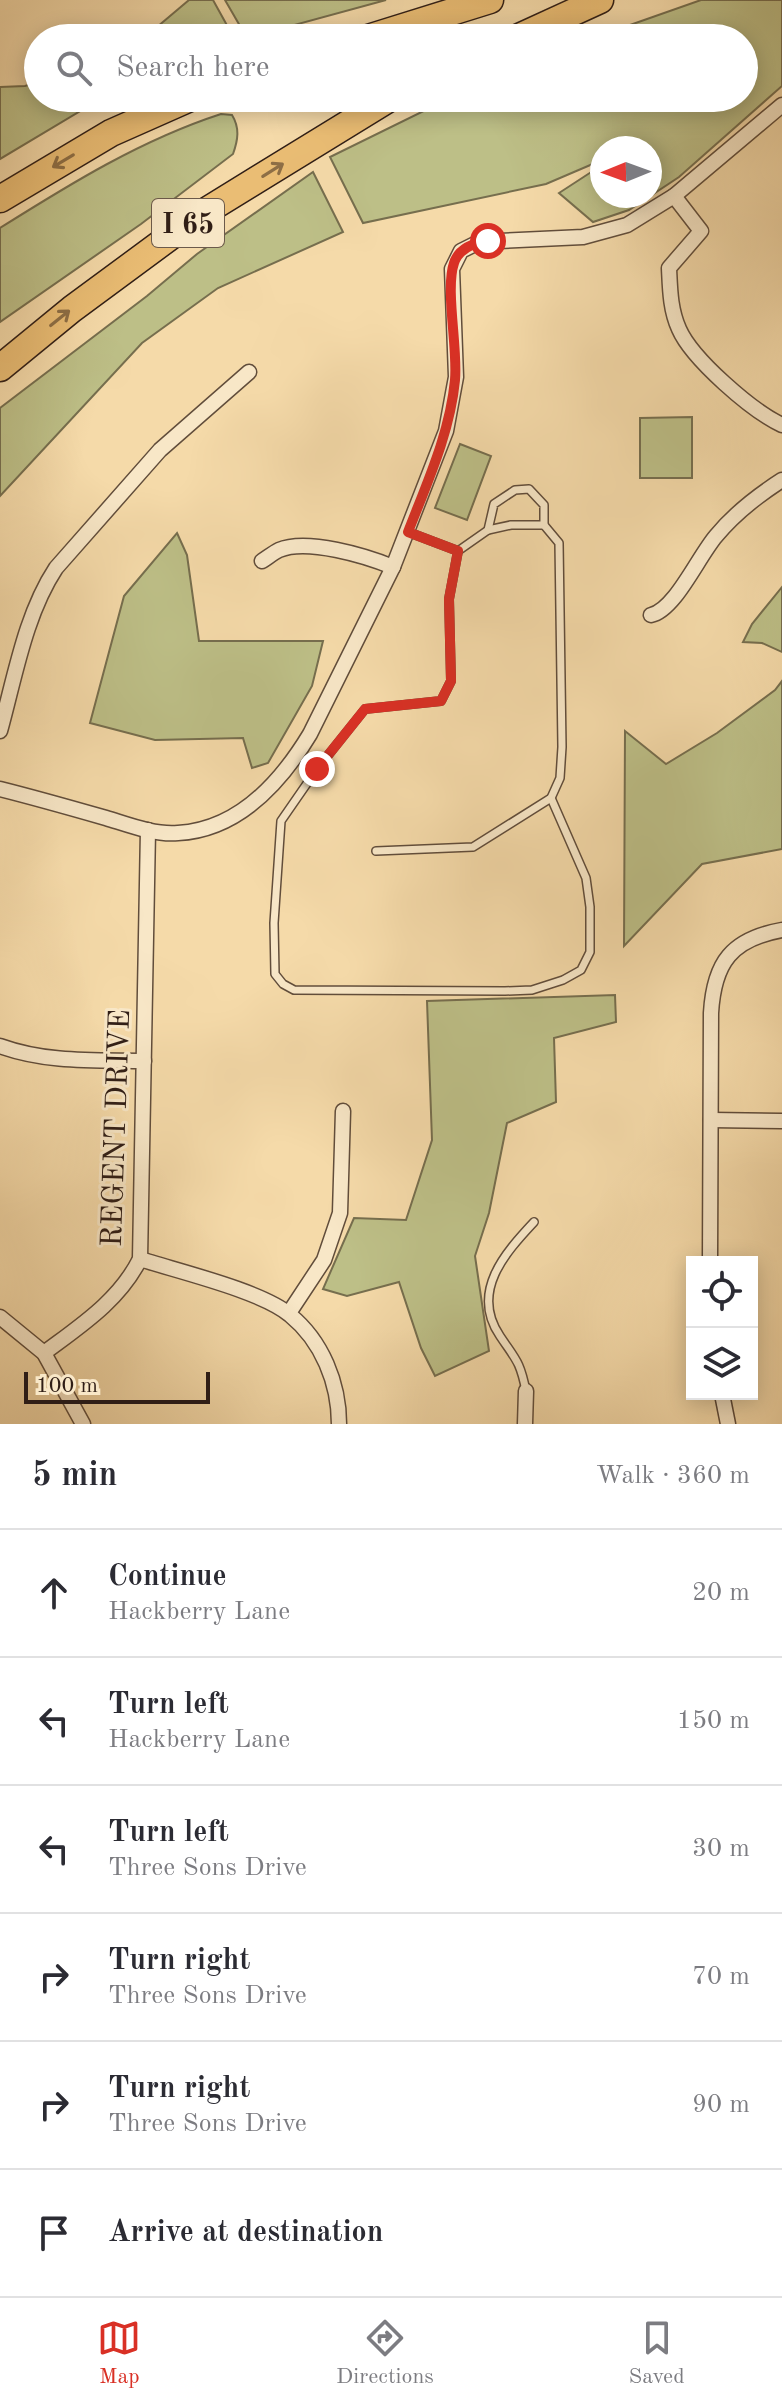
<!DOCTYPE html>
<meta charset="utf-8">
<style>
:root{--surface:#fff;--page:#f2f2f3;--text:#2b2b33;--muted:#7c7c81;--line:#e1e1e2;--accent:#d93025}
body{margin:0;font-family:"Old Standard TT",serif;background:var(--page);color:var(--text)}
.controls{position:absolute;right:24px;bottom:24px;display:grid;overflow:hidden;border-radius:0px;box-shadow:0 4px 20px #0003}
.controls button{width:72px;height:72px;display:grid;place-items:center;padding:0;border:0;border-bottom:2px solid var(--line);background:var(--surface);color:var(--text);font:40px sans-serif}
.compass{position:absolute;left:590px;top:136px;width:72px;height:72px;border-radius:50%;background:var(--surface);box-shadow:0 4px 20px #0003;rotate:269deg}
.scale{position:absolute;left:24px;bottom:20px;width:186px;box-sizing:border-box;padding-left:8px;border:4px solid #301e16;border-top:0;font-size:22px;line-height:28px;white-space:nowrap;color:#301e16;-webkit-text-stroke:6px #f8e7c7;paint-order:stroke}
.stop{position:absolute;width:24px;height:24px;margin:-18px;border:6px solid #d93025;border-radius:50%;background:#fff}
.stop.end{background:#d93025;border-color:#fff;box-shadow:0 2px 8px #0008}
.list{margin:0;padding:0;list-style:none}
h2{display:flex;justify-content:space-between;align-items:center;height:104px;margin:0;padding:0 32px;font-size:34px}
h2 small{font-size:26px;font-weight:400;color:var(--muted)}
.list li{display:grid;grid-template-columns:52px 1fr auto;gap:24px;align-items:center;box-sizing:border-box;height:128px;padding:0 32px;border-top:2px solid var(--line)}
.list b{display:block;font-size:30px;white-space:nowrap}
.list p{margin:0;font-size:26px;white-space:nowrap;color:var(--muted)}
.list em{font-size:26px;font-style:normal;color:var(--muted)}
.icon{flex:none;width:44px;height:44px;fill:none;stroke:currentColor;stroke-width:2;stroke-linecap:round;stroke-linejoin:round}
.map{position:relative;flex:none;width:782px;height:1424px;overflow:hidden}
.search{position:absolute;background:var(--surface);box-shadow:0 4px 20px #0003;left:24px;right:24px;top:24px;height:88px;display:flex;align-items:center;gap:20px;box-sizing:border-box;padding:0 28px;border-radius:44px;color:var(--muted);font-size:30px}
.sheet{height:872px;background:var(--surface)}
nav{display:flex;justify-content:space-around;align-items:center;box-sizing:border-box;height:112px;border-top:2px solid var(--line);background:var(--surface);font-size:22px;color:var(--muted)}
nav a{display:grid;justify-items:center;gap:4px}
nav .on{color:var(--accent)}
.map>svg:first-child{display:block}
.green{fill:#bdbf87;stroke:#766e4e;stroke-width:2}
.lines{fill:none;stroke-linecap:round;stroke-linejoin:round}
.service-casing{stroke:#614d3b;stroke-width:10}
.minor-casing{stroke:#614d3b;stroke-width:17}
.motorway-casing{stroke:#301e16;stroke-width:29}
.service{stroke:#f8e7c7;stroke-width:7}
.minor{stroke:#f8e7c7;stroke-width:14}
.motorway{stroke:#eabd74;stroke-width:26}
.oneway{stroke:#8d6e45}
.route{stroke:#d93025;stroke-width:10}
.labels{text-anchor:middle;stroke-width:6;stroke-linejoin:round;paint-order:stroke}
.shield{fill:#f8e7c7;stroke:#6c5a4b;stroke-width:2}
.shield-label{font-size:28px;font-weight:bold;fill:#301e16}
.street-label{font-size:30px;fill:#301e16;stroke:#f8e7c7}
</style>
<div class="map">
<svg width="782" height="1424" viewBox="0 0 782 1424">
<rect width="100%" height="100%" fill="#f5daa9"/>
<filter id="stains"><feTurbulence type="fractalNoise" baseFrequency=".0025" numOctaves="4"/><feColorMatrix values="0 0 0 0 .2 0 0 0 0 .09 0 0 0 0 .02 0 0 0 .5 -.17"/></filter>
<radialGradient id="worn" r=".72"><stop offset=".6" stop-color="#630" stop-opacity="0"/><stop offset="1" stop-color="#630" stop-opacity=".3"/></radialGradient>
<g class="green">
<polygon points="189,0 213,0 234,38 144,38"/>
<polygon points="225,0 386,0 247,38"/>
<polygon points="701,0 782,0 782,86 679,177 629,210 593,222 559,193 602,165 602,196 650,196 650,148 602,148 602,160 546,184 363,223 330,157 450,98 744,98 744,38 593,38"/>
<polygon points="38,82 38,98 102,98 0,159 0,87 25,86"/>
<path d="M 221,114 L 232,115 C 240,128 238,140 233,154 L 141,224 L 0,322 L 0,228 C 70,184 141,140 221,114 Z"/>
<polygon points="313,172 343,232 218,288 142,343 0,496 0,408 147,296 197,254"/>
<polygon points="692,417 692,478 640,478 640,418"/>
<polygon points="460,444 491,456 467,520 435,508"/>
<polygon points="177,533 187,555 199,641 323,641 312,686 268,763 252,768 243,738 155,740 90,723 124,596"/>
<polygon points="782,587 782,652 762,643 743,642 752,624"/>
<polygon points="782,681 782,849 702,864 624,946 625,731 666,764 717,733 775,690"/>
<polygon points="615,995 616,1022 554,1038 556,1102 507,1123 489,1213 475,1256 489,1351 435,1376 421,1348 399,1282 347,1296 323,1289 354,1218 406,1220 432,1140 427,1001"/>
</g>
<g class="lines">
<defs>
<g id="service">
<polyline points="488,530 511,525 544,525"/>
<polyline points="408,532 458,551 449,599 451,681 441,701 365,709 317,769 281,821 274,923 275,974 283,984 294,990 505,991 532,990 563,980 581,970 590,952 590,907 586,878 551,798"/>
<polyline points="376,851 473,847 551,798 560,778 562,747 559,543 544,525 544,505 529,489 515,490 494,504 488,530 458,551"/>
<path d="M 526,1391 C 520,1361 516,1360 500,1336 C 470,1292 505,1253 534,1222"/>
</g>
<g id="minor">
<path d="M 674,196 L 701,231 L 669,268 C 670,288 670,309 679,329 C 692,359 752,411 782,425"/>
<path d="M 262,561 C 267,558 273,553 279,550 C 307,538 366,556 393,567"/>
<path d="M 651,615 C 675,610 698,557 716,536 C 735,513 757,496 782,480"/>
<path d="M 0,731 C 15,677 25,615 56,568 L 160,450 L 249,372"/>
<path d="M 0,789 C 36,798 71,808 106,818 C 129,825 154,835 178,833 C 238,830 281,782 310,734 L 393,567 L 446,431 L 456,377 L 452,269 L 461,251 L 479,242 L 583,237 L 627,225 L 674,196 L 782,105"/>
<path d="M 0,1046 C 47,1063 95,1060 144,1061"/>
<polyline points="711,1120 782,1121"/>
<path d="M 140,1259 C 177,1271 262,1291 290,1315 C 322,1341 339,1383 339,1424"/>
<path d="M 710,1262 L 711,1013 C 714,962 732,939 782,930"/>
<polyline points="289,1313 324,1260 340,1213 343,1111"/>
<polyline points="0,1317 44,1353 83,1424"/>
<path d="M 44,1353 C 80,1326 119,1301 140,1259 L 148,830"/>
<polyline points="722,1394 728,1424"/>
<polyline points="525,1424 526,1391"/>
</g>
<g id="motorway">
<polyline points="368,38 490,0"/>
<polyline points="517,38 600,0"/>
<polyline points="0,199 111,133 190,98"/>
<polyline points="0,368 72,309 198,216 390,98"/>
</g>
</defs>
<use href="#service" class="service-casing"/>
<use href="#minor" class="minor-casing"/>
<use href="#motorway" class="motorway-casing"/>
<use href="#service" class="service"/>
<use href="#minor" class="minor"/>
<use href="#motorway" class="motorway"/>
</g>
<defs><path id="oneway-shaft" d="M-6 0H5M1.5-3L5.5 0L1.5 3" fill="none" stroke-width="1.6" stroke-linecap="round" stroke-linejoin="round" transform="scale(2)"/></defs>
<g class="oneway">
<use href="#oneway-shaft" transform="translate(63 161) rotate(149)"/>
<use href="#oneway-shaft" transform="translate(273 170) rotate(-32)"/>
<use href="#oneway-shaft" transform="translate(60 318) rotate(-39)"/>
</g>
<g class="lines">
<path class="route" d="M 317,769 L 365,709 L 441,701 L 451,681 L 449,599 L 458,551 L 408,532 C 427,483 450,433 455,380 C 458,348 445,289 454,263 C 459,248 473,243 488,241"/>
</g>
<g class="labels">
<rect class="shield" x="152" y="199" width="72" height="48" rx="6"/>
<g class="shield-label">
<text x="188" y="233">I 65</text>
</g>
<g class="street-label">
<text transform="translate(115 1128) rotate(-88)" y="10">REGENT DRIVE</text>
</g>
</g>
<rect width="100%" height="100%" filter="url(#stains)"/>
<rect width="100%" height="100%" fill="url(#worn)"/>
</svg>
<div class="controls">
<button><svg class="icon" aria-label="locate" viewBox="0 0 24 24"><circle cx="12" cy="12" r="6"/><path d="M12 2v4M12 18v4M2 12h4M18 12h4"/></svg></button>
<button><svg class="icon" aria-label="layers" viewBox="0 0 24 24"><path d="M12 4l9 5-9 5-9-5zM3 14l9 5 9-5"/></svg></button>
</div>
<svg class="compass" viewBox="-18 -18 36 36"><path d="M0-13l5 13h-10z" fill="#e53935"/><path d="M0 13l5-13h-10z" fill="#7c7c81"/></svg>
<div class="scale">100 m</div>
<div class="stop" style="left:488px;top:241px"></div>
<div class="stop end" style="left:317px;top:769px"></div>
<div class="search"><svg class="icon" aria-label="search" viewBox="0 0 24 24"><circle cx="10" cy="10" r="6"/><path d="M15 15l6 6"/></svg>Search here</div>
</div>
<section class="sheet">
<h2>5 min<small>Walk · 360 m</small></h2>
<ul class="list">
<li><svg class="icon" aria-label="ahead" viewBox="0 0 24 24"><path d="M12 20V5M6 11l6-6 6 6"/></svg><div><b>Continue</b><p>Hackberry Lane</p></div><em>20 m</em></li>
<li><svg class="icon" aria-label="left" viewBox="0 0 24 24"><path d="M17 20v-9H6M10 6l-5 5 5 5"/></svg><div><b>Turn left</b><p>Hackberry Lane</p></div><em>150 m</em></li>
<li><svg class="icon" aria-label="left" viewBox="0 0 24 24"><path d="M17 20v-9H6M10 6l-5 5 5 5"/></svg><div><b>Turn left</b><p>Three Sons Drive</p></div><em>30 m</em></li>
<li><svg class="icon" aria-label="right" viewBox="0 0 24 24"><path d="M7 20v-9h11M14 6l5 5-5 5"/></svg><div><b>Turn right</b><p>Three Sons Drive</p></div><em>70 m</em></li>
<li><svg class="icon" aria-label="right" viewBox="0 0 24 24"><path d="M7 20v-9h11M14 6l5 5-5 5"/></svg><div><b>Turn right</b><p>Three Sons Drive</p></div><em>90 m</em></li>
<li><svg class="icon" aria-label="arrive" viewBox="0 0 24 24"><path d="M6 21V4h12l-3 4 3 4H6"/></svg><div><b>Arrive at destination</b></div></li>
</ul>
</section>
<nav>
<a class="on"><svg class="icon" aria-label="map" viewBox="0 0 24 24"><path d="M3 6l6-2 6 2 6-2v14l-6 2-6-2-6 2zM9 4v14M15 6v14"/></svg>Map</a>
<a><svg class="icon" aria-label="directions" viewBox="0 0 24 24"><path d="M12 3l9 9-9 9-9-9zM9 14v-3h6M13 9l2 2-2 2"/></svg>Directions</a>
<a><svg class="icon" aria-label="saved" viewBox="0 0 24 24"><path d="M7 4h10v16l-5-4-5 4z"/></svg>Saved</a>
</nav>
